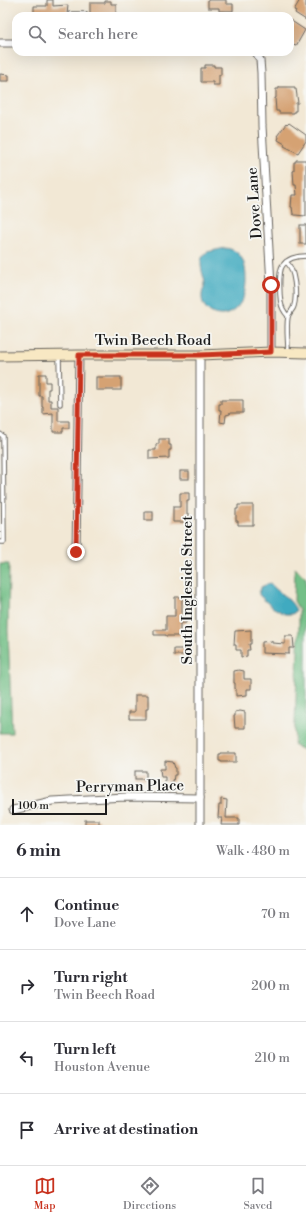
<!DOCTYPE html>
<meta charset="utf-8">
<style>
:root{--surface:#fff;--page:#f7f7f7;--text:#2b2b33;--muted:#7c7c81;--line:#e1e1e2;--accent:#c8321e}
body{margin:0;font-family:"Libre Bodoni",serif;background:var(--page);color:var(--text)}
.scale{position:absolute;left:12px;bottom:10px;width:95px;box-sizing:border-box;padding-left:4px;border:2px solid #1c1c1c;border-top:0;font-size:11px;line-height:14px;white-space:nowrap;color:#1c1c1c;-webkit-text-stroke:3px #f6f6f2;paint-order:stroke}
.stop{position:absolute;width:12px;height:12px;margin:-9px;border:3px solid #c8321e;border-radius:50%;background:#fff}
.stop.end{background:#c8321e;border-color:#fff;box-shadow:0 1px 4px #0008}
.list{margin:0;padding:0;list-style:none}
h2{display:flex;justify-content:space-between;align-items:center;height:52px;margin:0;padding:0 16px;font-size:17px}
h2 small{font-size:13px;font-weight:400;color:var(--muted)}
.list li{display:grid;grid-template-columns:26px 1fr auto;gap:12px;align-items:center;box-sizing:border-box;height:72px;padding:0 16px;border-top:1px solid var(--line)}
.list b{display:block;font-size:15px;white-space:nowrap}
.list p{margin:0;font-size:13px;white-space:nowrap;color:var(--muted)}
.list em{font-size:13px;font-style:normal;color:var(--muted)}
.icon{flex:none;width:22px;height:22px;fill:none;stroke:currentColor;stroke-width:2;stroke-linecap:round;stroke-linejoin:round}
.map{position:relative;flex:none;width:306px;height:825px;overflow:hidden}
.search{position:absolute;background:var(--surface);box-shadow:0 4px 16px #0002;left:12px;right:12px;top:12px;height:44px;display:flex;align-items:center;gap:10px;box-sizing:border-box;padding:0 14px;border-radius:12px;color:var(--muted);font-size:15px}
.sheet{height:340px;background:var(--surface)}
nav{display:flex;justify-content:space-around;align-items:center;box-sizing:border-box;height:56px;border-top:1px solid var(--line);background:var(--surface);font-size:11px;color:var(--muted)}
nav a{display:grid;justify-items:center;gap:2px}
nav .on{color:var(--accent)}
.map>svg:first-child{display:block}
.forest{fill:#73bf87;stroke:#486e52}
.water{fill:#40aac0;stroke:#2e636e}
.building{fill:#d5a273}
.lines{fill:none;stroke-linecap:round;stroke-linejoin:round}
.lane-casing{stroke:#67635d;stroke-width:5.5}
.street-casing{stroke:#67635d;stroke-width:9}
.secondary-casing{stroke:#67635d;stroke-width:11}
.lane{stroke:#fff;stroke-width:3.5}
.street{stroke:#fff;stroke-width:7}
.secondary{stroke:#f8e8c3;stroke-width:9}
.route{stroke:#c8321e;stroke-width:5}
.labels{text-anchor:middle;stroke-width:3.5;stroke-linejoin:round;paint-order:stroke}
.street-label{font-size:15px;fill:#1c1c1c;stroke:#f6f6f2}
</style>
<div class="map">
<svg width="306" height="825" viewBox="0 0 306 825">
<rect width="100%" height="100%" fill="#f6f6f2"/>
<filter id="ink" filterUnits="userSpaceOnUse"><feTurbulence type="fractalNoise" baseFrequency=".025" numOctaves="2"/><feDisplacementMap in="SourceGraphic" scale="8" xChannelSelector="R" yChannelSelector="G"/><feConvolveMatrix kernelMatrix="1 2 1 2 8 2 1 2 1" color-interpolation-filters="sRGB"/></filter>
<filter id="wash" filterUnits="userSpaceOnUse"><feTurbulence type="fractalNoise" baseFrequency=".012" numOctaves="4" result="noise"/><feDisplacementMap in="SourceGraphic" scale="16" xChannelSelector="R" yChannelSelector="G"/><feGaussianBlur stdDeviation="0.9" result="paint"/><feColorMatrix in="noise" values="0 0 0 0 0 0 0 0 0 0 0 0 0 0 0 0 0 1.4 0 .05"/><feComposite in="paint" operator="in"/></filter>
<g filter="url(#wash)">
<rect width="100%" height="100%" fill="#f2e8d5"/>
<g class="forest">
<polygon points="0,564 9,564 8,631 12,733 0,733"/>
<polygon points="295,568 306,578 306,751 294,746 299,627 299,610 294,601"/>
</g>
<g class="water">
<path d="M 225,248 C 243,250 246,265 246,280 C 246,295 240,312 223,315 C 211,316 201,307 202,295 C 202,290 205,287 205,283 C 203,272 196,260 207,252 Z"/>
<path d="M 270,583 C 278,593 290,597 296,610 L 293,614 L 285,614 L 272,607 L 259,595 L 259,592 L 261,589 L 261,587 Z"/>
</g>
<g id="blocks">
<g class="building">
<polygon points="47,0 53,0 53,6 68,5 67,15 50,15 50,16 34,15 34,6 47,6"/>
<polygon points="208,0 226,0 226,4 233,4 233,11 219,11 219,8 208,8"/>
<polygon points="300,0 306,0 306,20 295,13 296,11 294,10"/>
<polygon points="105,1 111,1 111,4 116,4 116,14 90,14 90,3 105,3"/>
<polygon points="290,20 305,30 296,46 290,44"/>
<polygon points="205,65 214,65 214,67 221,67 221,75 219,75 219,85 213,85 213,82 201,82 201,68 205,68"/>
<polygon points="0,74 9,75 9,81 0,81"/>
<polygon points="279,87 294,87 294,89 296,89 298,103 296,103 296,111 294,111 294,113 279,113 279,111 276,111 275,98 276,98 276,89 279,89"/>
<polygon points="289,123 306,135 306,141 298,153 284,146 285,144 278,140 279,137 277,136 286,124 287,125"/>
<polygon points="296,160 306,160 306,216 295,215 293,214 292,207 291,207 292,195 297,195 296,185 294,185 293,171 294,171 294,162 296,162"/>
<rect x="300" y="225" width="6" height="19"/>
<polygon points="39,374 46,374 46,382 50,382 50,389 48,389 48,400 51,400 51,407 58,407 58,421 69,421 69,428 63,428 63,432 53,432 53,413 43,414 43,407 42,407 42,396 39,396"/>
<rect x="96" y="377" width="25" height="13"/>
<polygon points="221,400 243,400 243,413 230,413 230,414 226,415 225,423 220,422 221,410 219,410 219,404 221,404"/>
<polygon points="159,439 169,439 169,445 171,445 171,450 169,450 169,458 149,459 149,450 156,450 156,444 159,444"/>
<rect x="180" y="471" width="9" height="8"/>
<polygon points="180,493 189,493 189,501 187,501 187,514 189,514 189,522 173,522 173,507 180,507"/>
<polygon points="238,505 253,505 253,525 238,525 238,521 236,521 236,509 238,509"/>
<rect x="145" y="512" width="8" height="8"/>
<polygon points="175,597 182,597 182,617 186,617 186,623 180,623 180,636 166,636 166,635 154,635 154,630 166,630 166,616 175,616"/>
<polygon points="251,630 251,644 249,644 250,650 247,650 247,656 241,657 241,650 236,650 236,645 234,645 235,631"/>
<polygon points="285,636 293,636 294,648 289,648 289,654 262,653 262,642 272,641 272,643 285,644"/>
<rect x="174" y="649" width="10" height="6"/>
<polygon points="239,670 244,671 244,679 251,679 251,689 247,689 247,695 236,696 236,689 235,689 235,683 234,683 234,671"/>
<polygon points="135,695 148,695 148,709 146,709 146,719 129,719 129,712 135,712"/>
<polygon points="240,711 245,712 245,728 235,728 234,716 235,716 235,712"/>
<polygon points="221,753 236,753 236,762 221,762 221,761 219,761 219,754 221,754"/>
<polygon points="165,761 173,762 175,768 176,768 176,775 174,775 173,782 165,781 165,777 161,777 160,769 165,769"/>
<rect x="135" y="771" width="11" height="8"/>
<polygon points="221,799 227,800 226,818 239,818 239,825 221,825 222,818 218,818 219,805 221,805"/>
<rect x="85" y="820" width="14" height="5"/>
</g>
</g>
</g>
<g filter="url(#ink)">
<use href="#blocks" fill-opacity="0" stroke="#67635d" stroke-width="1"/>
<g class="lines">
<defs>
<g id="lane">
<polyline points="70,16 70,14 85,14 85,16"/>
<path d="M 286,262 C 295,268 297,296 294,306 C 293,310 289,313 288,317 C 286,327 288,341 288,351"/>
<path d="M 288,316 C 286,314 284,311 283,309 C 279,302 278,270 283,265 C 288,258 298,256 306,256"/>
<polyline points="59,356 60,404"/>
<polyline points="0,434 3,436 4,542 0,542"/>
</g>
<g id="street">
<polyline points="0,43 16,43"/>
<polyline points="256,52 260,60 261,73 262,126 271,285 271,352"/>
<polyline points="200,355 200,825"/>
<polyline points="76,552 79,355"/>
<polyline points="13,810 52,801 125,797 200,798"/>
</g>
<polyline id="secondary" points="0,356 79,355 200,355 271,352 306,353"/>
</defs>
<use href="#lane" class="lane-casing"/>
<use href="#street" class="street-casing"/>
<use href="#secondary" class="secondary-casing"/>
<use href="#lane" class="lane"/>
<use href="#street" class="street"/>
<use href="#secondary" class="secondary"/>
</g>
</g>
<g class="lines" filter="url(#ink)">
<polyline class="route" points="76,552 79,355 200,355 271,352 271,285"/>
</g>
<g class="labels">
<g class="street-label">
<text transform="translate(254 203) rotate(-94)" y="5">Dove Lane</text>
<text x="153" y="345">Twin Beech Road</text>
<text transform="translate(187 590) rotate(-90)" y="5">South Ingleside Street</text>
<text transform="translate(130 786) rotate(-1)" y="5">Perryman Place</text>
</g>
</g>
</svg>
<div class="scale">100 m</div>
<div class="stop" style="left:271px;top:285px"></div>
<div class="stop end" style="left:76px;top:552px"></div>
<div class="search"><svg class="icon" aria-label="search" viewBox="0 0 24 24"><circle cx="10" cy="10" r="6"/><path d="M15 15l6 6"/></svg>Search here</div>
</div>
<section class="sheet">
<h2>6 min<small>Walk · 480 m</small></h2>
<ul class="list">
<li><svg class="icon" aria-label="ahead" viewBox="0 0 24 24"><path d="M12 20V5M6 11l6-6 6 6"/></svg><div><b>Continue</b><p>Dove Lane</p></div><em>70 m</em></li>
<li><svg class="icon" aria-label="right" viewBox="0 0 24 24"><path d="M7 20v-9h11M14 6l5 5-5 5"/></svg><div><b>Turn right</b><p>Twin Beech Road</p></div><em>200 m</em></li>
<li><svg class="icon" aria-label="left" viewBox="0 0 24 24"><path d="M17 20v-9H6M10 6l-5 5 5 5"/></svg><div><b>Turn left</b><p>Houston Avenue</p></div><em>210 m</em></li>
<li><svg class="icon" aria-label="arrive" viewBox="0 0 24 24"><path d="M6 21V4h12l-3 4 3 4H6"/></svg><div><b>Arrive at destination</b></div></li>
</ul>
</section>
<nav>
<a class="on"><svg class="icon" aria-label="map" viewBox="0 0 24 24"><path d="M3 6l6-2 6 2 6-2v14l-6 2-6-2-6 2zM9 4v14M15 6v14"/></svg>Map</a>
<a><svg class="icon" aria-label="directions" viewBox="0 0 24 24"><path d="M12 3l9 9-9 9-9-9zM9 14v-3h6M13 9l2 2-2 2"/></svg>Directions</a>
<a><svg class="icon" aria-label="saved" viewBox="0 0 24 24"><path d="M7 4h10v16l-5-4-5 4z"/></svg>Saved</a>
</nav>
